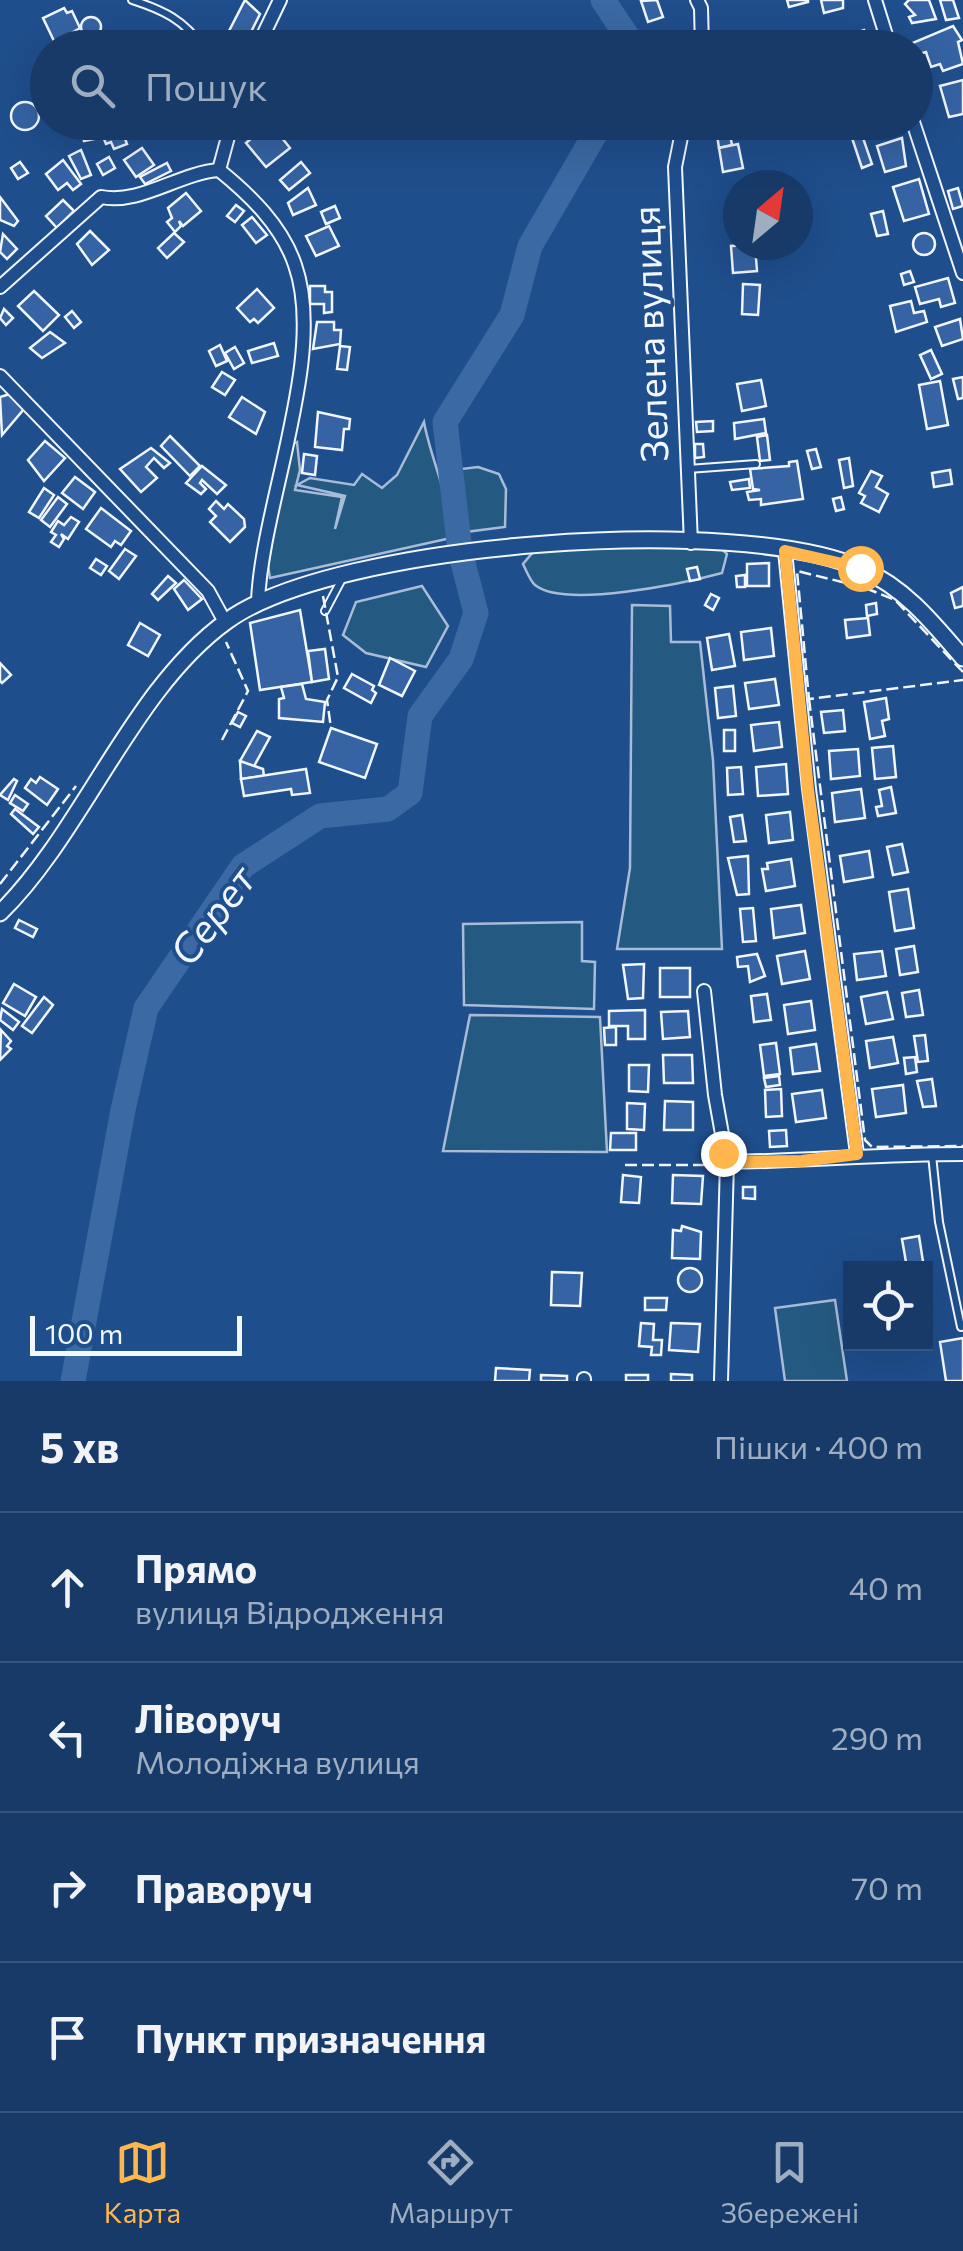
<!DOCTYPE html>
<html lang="uk">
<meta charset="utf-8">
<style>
:root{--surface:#173a69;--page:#244571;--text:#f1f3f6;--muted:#9eadc0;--line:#36547d;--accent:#ffb74d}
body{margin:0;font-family:Commissioner,sans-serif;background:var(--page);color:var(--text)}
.controls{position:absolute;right:30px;bottom:30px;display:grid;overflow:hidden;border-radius:0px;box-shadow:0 10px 40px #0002}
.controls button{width:90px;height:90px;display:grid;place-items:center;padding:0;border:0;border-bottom:2px solid var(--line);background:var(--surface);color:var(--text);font:50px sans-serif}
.compass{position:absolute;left:723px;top:170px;width:90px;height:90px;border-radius:50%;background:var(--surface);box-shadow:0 10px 40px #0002;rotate:29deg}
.scale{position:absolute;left:30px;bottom:25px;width:212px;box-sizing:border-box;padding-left:10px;border:5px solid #f2f6ff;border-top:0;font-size:28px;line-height:35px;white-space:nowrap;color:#f2f6ff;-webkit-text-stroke:8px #1f4e8c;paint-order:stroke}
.stop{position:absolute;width:30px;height:30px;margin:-22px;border:8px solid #ffb74d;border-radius:50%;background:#fff}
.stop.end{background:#ffb74d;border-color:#fff;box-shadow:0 2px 10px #0008}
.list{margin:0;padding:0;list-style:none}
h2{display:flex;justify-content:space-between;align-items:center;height:130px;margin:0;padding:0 40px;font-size:42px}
h2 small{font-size:32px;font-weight:400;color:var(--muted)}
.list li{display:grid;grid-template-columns:65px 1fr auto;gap:30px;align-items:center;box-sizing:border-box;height:150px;padding:0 40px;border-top:2px solid var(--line)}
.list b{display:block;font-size:38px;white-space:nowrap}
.list p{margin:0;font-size:32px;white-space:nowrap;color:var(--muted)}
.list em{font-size:32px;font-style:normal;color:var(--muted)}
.icon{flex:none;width:55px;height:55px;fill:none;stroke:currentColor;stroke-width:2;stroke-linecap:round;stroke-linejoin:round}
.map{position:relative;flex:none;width:963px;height:1381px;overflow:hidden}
.search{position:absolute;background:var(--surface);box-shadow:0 10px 40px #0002;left:30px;right:30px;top:30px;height:110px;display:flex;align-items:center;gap:25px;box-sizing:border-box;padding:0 35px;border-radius:55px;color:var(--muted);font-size:38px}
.sheet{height:730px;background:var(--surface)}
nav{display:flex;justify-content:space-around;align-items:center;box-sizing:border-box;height:140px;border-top:2px solid var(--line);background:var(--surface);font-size:28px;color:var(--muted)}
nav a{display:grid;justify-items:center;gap:5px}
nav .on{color:var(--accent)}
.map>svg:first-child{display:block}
.green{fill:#245a82;stroke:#a8bbd7;stroke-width:2.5}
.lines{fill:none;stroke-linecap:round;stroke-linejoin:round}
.river{stroke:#3b69a3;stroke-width:25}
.building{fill:#3563a3;stroke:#f2f6ff;stroke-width:2.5}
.service-casing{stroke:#f2f6ff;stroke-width:10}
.minor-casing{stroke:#f2f6ff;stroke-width:16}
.tertiary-casing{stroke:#f2f6ff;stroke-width:19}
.service{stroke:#1f4e8c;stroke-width:6}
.minor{stroke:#1f4e8c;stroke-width:12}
.tertiary{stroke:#1f4e8c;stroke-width:15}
.fence{stroke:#f2f6ff;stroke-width:2.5;stroke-dasharray:12 5;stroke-linecap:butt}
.route{stroke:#ffb74d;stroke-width:12}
.labels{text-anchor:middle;stroke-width:8;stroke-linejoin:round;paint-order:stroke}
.street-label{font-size:38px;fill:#f2f6ff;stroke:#1f4e8c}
.water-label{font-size:40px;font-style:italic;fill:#f2f6ff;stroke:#1f4e8c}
</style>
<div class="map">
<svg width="963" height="1381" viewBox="0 0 963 1381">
<rect width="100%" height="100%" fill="#1f4e8c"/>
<g class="green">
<path d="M 424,422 C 431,461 451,498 451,538 L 270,578 L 268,566 L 288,447 L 297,442 L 300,470 L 295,490 L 342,497 L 335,529 L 345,496 L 297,485 L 310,478 L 354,485 L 362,474 L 382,488 L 397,475 Z"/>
<polygon points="478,467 499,474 506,489 505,527 465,532 458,504 461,469"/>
<path d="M 712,540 L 727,554 L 722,573 C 685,583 564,609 535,585 C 530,581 526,570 523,564 L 534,551 Z"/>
<polygon points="422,586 448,626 426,667 366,653 343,635 356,602"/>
<polygon points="632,605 670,606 671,642 700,642 713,760 722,949 617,949 630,868"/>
<polygon points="582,922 582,961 595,962 594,1009 464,1005 463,924"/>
<polygon points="470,1015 600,1017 607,1152 443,1151"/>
<polygon points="835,1300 847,1381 785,1381 775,1308"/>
</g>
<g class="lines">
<g class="river">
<polyline points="603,0 635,48"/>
<polyline points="73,1381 123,1110 146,1008 243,866 320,816 388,809 410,793 420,716 461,659 476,613 460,551 445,422 512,315 530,246 602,122"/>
</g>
</g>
<g class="building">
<polygon points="245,0 260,14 247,40 229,31"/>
<polygon points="657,0 663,17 648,22 641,1"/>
<polygon points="787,0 808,0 808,2 789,7"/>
<polygon points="821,0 843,0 843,8 824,13"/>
<polygon points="909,0 929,0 936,19 912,23 909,17 915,15 905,4"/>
<polygon points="940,0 953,0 959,18 946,20"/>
<polygon points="64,8 67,13 72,11 80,28 55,43 43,18"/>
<circle cx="91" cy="27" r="10"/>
<polygon points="953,26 962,40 958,42 963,64 943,71 940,64 931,67 926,52 916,55 910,44"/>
<polygon points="864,30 870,48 837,48 835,40"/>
<polygon points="963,80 963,114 949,117 940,86"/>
<circle cx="25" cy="116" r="14"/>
<polygon points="81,122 96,122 99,138 84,141"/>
<polygon points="97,122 119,122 127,144 114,149 111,142 106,144"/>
<polygon points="732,122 728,124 732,145 719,148 715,122"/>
<polygon points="868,122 895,122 871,131"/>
<polygon points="270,123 290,148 266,167 246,143"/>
<polygon points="862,135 872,164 862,168 852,138"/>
<polygon points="902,138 906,166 885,172 877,146"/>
<polygon points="738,144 743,168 723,172 719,148"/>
<polygon points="142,148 154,165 136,177 124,160"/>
<polygon points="81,150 91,175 81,179 69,156"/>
<polygon points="109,157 115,168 103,175 97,164"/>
<polygon points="63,160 81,184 73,190 67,183 58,190 46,174"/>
<polygon points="20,162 28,173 18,179 11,168"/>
<polygon points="301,162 310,173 289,190 280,180"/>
<polygon points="167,163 171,171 145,184 140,177"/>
<polygon points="919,179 929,214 904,221 893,187"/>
<polygon points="308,188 316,205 293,215 288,203"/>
<polygon points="958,188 963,206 953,209 948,191"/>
<polygon points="186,193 201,211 183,226 179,221 181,226 175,232 167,222 172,218 168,208"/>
<polygon points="0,197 18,221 14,226 0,220"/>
<polygon points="63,200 74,211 57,228 46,216"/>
<polygon points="236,205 244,211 235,222 227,216"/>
<polygon points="335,206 340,218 326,224 321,212"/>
<polygon points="883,211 888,234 877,236 871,214"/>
<polygon points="252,217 267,235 256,243 242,225"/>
<polygon points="329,226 339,246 316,256 306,236"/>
<polygon points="90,231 109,250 92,265 77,244"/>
<circle cx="924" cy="244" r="11"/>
<polygon points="174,233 184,242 167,258 158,248"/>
<polygon points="3,234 17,249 7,259 0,252"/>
<polygon points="755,245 757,271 733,273 731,246"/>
<polygon points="910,271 914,282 904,285 901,274"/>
<polygon points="948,278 955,303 941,307 939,299 920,304 915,287"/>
<polygon points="743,284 760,285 758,315 742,314"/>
<polygon points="310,286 325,286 325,292 332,292 332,312 324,313 324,304 310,304"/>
<polygon points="257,289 274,308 258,323 254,319 250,322 237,308"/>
<polygon points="34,291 59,315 43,331 18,306"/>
<polygon points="911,301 914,313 924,311 927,322 896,332 890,306"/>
<polygon points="4,309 13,318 6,325 0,318"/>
<polygon points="72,311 81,322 74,328 65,317"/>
<polygon points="960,319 963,339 942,346 935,327"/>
<polygon points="317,322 334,322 334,330 341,330 340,344 313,349"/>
<polygon points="50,332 65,343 42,358 30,348"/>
<polygon points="274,343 278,356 252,363 248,351"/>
<polygon points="220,345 227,361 216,366 209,351"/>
<polygon points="340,346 350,347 347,370 337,369"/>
<polygon points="235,347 244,363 234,369 225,353"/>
<polygon points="931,350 942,374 931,379 920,355"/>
<polygon points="222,372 235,380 225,395 212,387"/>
<polygon points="963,377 963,398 958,399 953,379"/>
<polygon points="761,380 766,406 742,411 737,384"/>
<polygon points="940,381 948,425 927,429 919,385"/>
<polygon points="10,394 24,409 2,435 0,397"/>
<polygon points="242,397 265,412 256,434 229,417"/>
<polygon points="318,412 350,419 349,429 344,429 342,450 315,447"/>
<polygon points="764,419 766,433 735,439 734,423"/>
<polygon points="713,421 713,431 697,432 696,422"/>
<polygon points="767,435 770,460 760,461 757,437"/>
<polygon points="170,436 200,466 190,476 161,446"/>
<polygon points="45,441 65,458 44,481 28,460"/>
<polygon points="695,444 703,444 704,457 695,458"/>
<polygon points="151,448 170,463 164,468 154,458 146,467 157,478 141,492 120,469"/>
<polygon points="816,449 821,467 812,469 807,451"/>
<polygon points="304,454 317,456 315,475 302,473"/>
<polygon points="849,458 853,486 844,488 839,460"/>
<polygon points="797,461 803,499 761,505 761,499 749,500 747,492 760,490 753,489 750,469 789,466 789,462"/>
<polygon points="202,466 226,485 217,494 202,480 200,483 206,489 201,494 186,483"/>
<polygon points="950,470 952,484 934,487 932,473"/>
<polygon points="871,471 882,476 876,487 888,494 879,512 861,503 865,496 859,493"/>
<polygon points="75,477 95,492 83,509 62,493"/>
<polygon points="749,479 750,488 732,490 730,482"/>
<polygon points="44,488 54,495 39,518 29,512"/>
<polygon points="58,497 67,504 50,527 41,520"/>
<polygon points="841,497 844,509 836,511 833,499"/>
<polygon points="216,501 224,509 228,504 244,519 245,527 230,542 210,522 216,516 209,509"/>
<polygon points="101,508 131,531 121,545 115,541 111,547 86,529"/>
<polygon points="71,517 79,522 68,539 61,534 64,539 59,547 51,542 56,535 51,532 58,521 64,525"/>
<polygon points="125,549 136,556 119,579 109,571"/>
<polygon points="96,559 107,566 101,575 90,568"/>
<polygon points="769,563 769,586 747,586 747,564"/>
<polygon points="697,567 700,579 690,581 687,569"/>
<polygon points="745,575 745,587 737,587 736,576"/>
<polygon points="168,576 176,583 158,600 152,594"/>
<polygon points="184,580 202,599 188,610 174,589"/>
<polygon points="963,587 963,606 955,608 951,593"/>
<polygon points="711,594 719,598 713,610 705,605"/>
<polygon points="876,603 877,614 867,616 866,605"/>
<polygon points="300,610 312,682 260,690 250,623"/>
<polygon points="868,618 870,635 847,638 845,620"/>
<polygon points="140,623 160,635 148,656 128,645"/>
<polygon points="771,628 774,656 744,660 741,632"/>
<polygon points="729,634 735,666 712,670 707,638"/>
<polygon points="325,649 329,679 312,682 308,651"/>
<polygon points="390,658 415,671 402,696 379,685"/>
<polygon points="0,663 11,675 2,683 0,681"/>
<polygon points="352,674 374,686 372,690 376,693 371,703 344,688"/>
<polygon points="775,679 779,705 749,709 745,683"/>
<polygon points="302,684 306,699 325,702 323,722 279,718 279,699 284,698 281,687"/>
<polygon points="733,686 736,716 718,718 715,688"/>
<polygon points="886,698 889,719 882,721 885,736 870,739 864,702"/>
<polygon points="843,710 845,731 824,733 821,712"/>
<polygon points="238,712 246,716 240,727 232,723"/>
<polygon points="779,722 782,747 754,751 751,725"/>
<polygon points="331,728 377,744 365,778 319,762"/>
<rect x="724" y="730" width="11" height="21"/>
<polygon points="257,731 270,737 253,768 240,761"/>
<polygon points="893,746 896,777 875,779 872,748"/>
<polygon points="858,749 860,776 831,779 829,751"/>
<polygon points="240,761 263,769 264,776 241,779"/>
<polygon points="786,764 788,794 758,796 756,767"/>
<polygon points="741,767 743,794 728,795 727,768"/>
<polygon points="306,769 310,793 292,795 291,789 244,796 241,779"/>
<polygon points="40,777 58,789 47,805 25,788 31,779 36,783"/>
<polygon points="14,779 17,781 8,800 0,795"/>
<polygon points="891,787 896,813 878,816 876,807 882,806 879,790"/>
<polygon points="861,789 865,818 835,822 832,793"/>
<polygon points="15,795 28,804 23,811 10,803"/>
<polygon points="15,809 39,827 33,834 11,814"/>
<polygon points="790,812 793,840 769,843 766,815"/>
<polygon points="742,815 746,841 734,842 730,817"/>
<polygon points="902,844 908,872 893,875 887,847"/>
<polygon points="869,851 873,877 844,882 840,856"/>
<polygon points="748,856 749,894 737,895 728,858"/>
<polygon points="791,859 795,886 766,891 762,869 768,869 767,863"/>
<polygon points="908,889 914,928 895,931 889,892"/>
<polygon points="801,905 805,933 774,938 771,909"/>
<polygon points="753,908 756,941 743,942 740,909"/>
<polygon points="19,920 37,929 33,937 15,928"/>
<polygon points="914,946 918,972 900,975 896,949"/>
<polygon points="805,951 810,979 782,984 777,956"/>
<polygon points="882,951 886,976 857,980 854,954"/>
<polygon points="757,954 765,976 750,982 748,966 738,967 737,957"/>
<polygon points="644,964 643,998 628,999 623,965"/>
<rect x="660" y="968" width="30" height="29"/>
<polygon points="14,984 36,997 25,1016 3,1003"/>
<polygon points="919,990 923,1015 906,1017 902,993"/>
<polygon points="887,992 893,1019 866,1024 861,997"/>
<polygon points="767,994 771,1020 754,1022 751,996"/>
<polygon points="44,997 53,1005 32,1033 22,1026"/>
<polygon points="811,1001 815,1030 788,1034 784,1005"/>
<polygon points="2,1009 19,1022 13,1030 0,1020"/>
<polygon points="645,1010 645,1039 628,1039 628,1026 609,1026 609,1011"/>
<polygon points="688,1011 690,1037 663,1039 661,1012"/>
<polygon points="616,1027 616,1045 605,1045 604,1028"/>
<polygon points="1,1030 11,1041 7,1046 11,1049 0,1060"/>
<polygon points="925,1035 928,1061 918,1062 914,1036"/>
<polygon points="893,1037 898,1063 870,1068 866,1041"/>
<polygon points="776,1043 780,1074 764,1076 760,1045"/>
<polygon points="816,1044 820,1071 793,1074 790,1048"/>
<polygon points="663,1055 692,1055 693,1083 664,1083"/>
<polygon points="915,1057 917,1072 906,1074 904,1058"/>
<polygon points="629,1065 649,1065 648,1092 629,1091"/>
<polygon points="779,1076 780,1085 766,1087 764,1078"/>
<polygon points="932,1079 936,1106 923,1107 917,1081"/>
<polygon points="903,1085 906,1113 876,1117 872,1089"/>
<polygon points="781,1089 782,1116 766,1117 765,1090"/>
<polygon points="822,1090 826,1118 796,1122 792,1094"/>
<polygon points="665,1101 693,1102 693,1130 664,1130"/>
<polygon points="627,1103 645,1104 644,1130 627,1129"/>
<polygon points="786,1130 787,1146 770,1147 769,1131"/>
<polygon points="611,1133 636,1133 636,1150 610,1150"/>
<polygon points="623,1175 641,1177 639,1203 621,1202"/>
<polygon points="673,1175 703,1176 701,1204 672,1203"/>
<polygon points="743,1187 755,1187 755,1199 743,1198"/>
<polygon points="682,1226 701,1232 700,1259 672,1258 673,1230 681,1231"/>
<polygon points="919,1236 924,1268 907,1268 902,1239"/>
<circle cx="690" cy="1280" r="12"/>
<polygon points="552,1272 582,1273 580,1306 551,1305"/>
<polygon points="645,1298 667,1298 666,1310 645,1310"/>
<polygon points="641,1323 654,1324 653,1340 662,1340 661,1355 651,1355 652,1347 639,1346"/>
<polygon points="671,1323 700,1324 698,1352 669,1350"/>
<polygon points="963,1338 963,1381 946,1381 940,1342"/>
<polygon points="496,1368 530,1370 529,1381 495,1381"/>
<polygon points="671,1374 692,1375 692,1381 671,1381"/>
<polygon points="541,1375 567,1376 567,1381 541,1381"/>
<rect x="626" y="1375" width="22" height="6"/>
</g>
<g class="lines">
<defs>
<g id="service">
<path d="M 132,0 C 163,10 185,20 203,48"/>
<polyline points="688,469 756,464"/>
<polyline points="325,611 343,577"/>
<polyline points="932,1155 939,1222 961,1327"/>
</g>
<g id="minor">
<polyline points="697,0 701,8 702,48"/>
<polyline points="875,0 890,48"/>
<polyline points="257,48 280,0"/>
<polyline points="684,122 675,167 691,543"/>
<polyline points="913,122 963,273"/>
<polyline points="219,170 232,122"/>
<path d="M 0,287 L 101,197 C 140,205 179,173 219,170 C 250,195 282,226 295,265 C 327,355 262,504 258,601"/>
<polyline points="0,376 208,591 225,622"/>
<polyline points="785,551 809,789 857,1154"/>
<polyline points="704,991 715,1095 727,1162 721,1381"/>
<path d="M 727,1162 C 806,1161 884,1154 963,1154"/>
<polyline points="584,1381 584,1379"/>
</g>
<path id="tertiary" d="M 0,913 C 83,832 132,689 227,621 C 335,542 740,513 862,569 C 905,588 933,623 963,658"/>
</defs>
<use href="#service" class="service-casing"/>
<use href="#minor" class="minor-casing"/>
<use href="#tertiary" class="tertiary-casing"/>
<use href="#service" class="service"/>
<use href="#minor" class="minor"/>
<use href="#tertiary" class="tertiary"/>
<g class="fence">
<polyline points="323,596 338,677 327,700 331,728"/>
<polyline points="963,672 895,600 863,587 797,571 809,699 963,680"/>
<polyline points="809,699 865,1140 872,1147 963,1146"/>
<polyline points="222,740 248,691 226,642"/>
<polyline points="0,884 76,786"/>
<polyline points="625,1165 711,1165"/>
</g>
</g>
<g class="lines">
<polyline class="route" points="723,1153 727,1162 802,1161 857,1154 808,790 785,551 860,568"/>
</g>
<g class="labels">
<g class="street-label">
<text transform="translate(651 334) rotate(-92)" y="13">Зелена вулиця</text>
</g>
<g class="water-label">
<text transform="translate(213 916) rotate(-53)" y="14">Серет</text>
</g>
</g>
</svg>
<div class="controls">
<button><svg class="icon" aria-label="locate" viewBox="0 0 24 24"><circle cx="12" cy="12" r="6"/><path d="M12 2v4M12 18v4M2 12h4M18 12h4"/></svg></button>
</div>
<svg class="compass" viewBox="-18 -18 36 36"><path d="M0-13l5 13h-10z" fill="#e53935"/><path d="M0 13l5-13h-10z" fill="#9eadc0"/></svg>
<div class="scale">100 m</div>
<div class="stop" style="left:860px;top:568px"></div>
<div class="stop end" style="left:723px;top:1153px"></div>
<div class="search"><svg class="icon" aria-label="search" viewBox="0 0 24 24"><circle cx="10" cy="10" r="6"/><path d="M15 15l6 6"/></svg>Пошук</div>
</div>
<section class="sheet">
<h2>5 хв<small>Пішки · 400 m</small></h2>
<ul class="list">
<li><svg class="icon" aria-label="ahead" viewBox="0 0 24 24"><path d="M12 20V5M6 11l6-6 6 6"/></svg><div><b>Прямо</b><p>вулиця Відродження</p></div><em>40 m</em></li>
<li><svg class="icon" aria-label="left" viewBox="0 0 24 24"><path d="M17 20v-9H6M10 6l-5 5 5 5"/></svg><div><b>Ліворуч</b><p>Молодіжна вулиця</p></div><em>290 m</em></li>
<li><svg class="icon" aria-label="right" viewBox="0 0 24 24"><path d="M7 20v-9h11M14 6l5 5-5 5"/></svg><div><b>Праворуч</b></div><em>70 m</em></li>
<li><svg class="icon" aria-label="arrive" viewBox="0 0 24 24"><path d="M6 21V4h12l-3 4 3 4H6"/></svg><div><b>Пункт призначення</b></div></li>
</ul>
</section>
<nav>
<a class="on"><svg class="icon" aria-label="map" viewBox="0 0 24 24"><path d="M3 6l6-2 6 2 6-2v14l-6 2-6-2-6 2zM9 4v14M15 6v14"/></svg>Карта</a>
<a><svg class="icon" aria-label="directions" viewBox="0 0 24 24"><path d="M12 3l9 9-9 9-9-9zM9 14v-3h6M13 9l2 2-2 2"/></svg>Маршрут</a>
<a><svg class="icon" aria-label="saved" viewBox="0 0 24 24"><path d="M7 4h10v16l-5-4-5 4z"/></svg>Збережені</a>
</nav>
